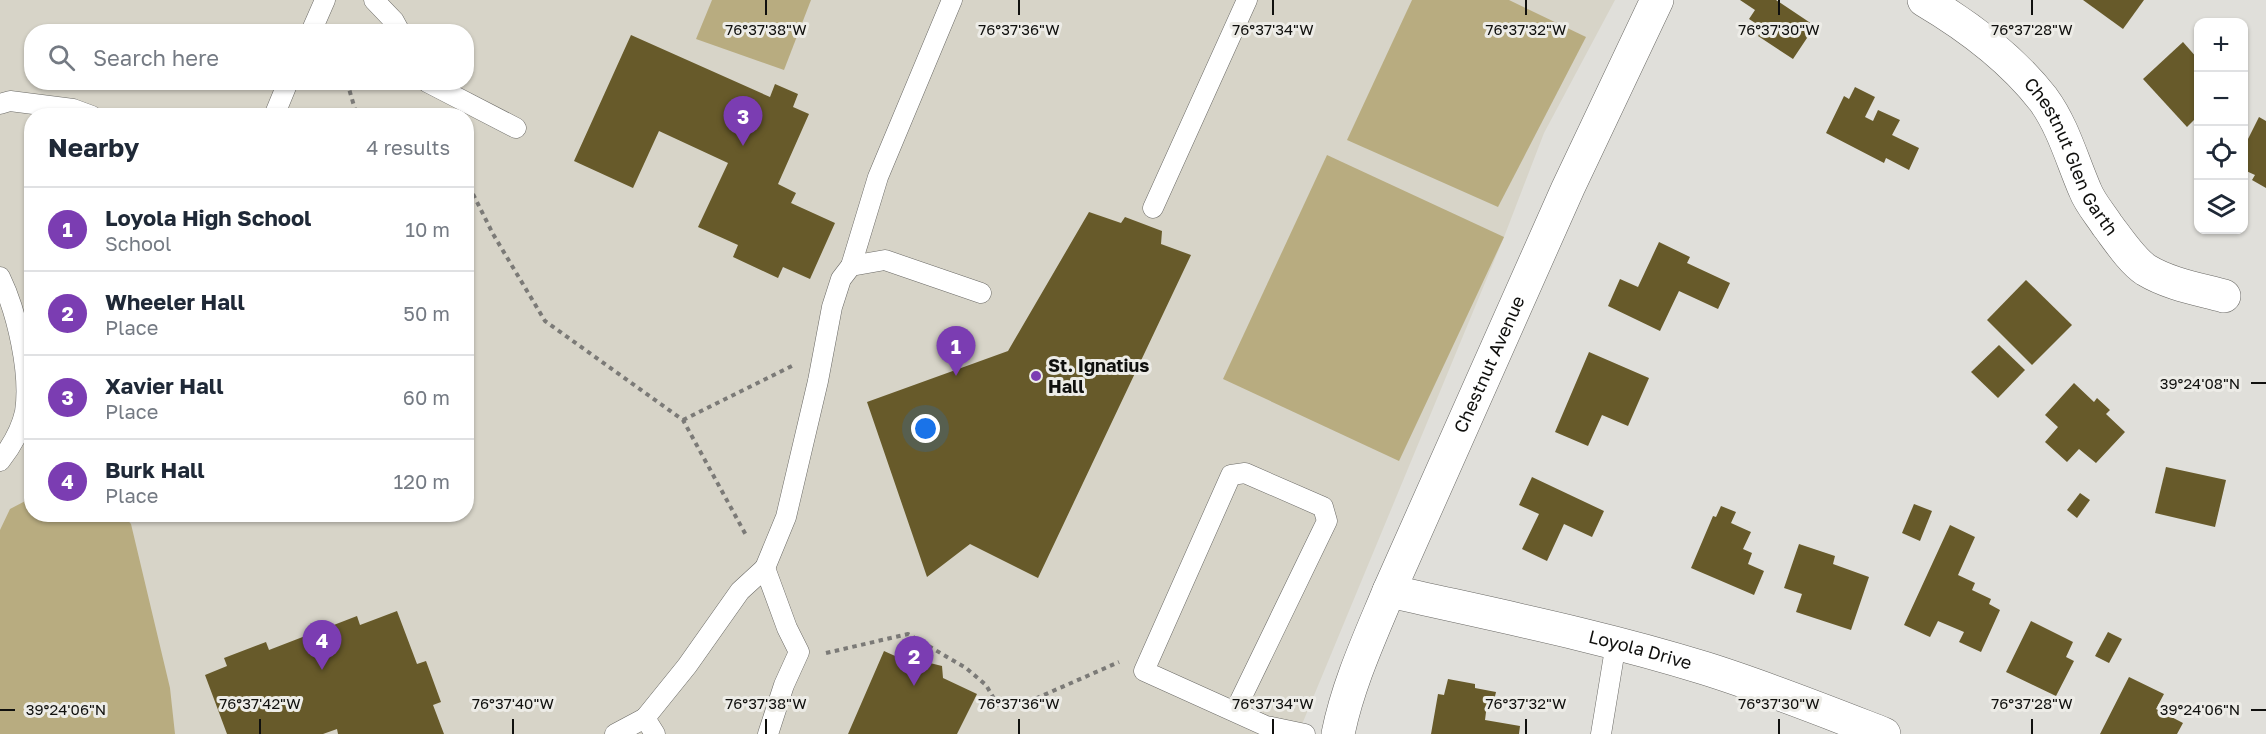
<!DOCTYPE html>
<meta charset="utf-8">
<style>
:root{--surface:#fff;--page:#f6f6f7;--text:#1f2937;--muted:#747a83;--line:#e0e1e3;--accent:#7b3db2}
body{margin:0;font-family:"Golos Text",sans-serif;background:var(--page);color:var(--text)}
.controls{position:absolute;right:18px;top:18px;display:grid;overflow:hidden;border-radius:12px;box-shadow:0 2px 4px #0004}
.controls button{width:54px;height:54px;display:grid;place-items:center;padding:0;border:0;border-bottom:2px solid var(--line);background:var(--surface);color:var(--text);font:30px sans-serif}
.you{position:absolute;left:926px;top:429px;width:21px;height:21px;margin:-15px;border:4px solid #fff;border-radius:50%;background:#1a73e8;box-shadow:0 0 0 9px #1a73e833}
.badge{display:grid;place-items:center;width:39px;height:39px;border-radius:50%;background:var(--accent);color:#fff;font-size:20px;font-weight:700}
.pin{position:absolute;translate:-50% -50px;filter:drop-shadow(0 2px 3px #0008)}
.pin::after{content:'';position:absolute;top:32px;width:21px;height:18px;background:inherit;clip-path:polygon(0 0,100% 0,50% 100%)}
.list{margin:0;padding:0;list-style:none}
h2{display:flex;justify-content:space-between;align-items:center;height:78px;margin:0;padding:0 24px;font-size:26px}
h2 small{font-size:20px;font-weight:400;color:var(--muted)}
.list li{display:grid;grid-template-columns:39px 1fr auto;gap:18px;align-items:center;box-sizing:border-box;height:84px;padding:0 24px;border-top:2px solid var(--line)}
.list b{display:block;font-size:22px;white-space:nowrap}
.list p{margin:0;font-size:20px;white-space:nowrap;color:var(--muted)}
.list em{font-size:20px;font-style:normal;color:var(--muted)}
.icon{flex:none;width:33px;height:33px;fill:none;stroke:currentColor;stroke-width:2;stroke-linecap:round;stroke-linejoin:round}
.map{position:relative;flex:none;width:2266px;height:734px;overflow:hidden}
.search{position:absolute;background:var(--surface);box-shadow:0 2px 4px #0004;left:24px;top:24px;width:450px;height:66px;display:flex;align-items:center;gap:15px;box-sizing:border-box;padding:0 21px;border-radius:24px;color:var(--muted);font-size:22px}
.panel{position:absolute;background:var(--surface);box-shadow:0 2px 4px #0004;left:24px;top:108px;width:450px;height:414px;border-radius:24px}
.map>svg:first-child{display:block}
.built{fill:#d7d4c8;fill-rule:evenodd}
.green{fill:#b8ac80}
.building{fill:#675a2a}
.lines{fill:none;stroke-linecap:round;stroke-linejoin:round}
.service-casing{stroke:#6a6965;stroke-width:21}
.minor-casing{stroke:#6a6965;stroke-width:34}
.path{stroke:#7b7a77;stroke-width:4;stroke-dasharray:4.5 4.5;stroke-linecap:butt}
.service{stroke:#fff;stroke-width:20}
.minor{stroke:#fff;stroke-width:33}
.ticks{fill:none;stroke:#10100e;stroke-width:2}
.poi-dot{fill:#7b3db2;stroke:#edece7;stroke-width:2}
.labels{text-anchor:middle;stroke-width:6;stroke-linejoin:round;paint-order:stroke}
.street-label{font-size:18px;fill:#10100e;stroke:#edece7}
.poi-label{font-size:18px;font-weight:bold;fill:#10100e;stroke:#edece7;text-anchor:start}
.ticks-label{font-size:15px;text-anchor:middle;fill:#10100e;stroke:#edece7;stroke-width:6;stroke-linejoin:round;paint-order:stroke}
</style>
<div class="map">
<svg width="2266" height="734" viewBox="0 0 2266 734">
<rect width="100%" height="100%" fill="#e0dfda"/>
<path class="built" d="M 0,0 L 1615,0 L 1544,133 L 1504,237 L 1298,734 L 0,734 ZM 32,32 L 466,32 L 466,82 L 32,82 ZM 32,116 L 466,116 L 466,514 L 32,514 Z"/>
<g class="green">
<polygon points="712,0 811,0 784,70 696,39"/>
<polygon points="1412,0 1509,0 1586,37 1498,207 1347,140"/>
<polygon points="1327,155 1504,237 1399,461 1223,379"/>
<polygon points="31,498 32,514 123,515 131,524 170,688 175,734 0,734 0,530 10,509"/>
</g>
<g class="building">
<polygon points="1740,0 1776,0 1815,26 1793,59 1758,36 1763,28 1749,19 1755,10"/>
<polygon points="2083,0 2144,0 2123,29"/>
<polygon points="631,35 770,97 775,84 798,94 793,107 809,114 778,184 796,193 791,203 835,223 810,279 783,267 778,278 733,257 738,245 698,227 728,163 659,131 633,188 574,161"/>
<polygon points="2183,42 2198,59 2198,116 2187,127 2143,79"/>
<polygon points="1855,87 1875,97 1865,117 1873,121 1878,110 1900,120 1892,135 1919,148 1909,170 1886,158 1884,163 1826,133 1844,96 1849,99"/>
<polygon points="2259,117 2266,121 2266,188 2252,180 2255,175 2244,170 2244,147"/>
<polygon points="1089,212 1121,223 1125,217 1162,231 1161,244 1191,255 1038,578 970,544 927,577 867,402 1008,351"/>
<polygon points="1659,242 1690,257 1687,263 1730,283 1718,309 1679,291 1660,331 1608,306 1620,279 1638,287"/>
<polygon points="2026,280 2072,325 2032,365 1987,320"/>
<polygon points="1999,345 2025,370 1998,398 1971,372"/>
<polygon points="1589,352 1649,378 1628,426 1602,415 1588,446 1555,432"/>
<polygon points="2074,383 2094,402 2097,398 2110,410 2106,414 2125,432 2096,463 2079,449 2067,462 2045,442 2058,427 2045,415"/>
<polygon points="2166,467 2226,480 2215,527 2155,513"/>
<polygon points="1532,477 1604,511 1592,537 1564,524 1547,561 1522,549 1539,514 1519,505"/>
<polygon points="2080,493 2090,500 2077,518 2067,510"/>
<polygon points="1914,504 1932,511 1920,541 1902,533"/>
<polygon points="1721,506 1736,512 1731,523 1751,532 1743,549 1752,553 1748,564 1764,571 1754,595 1691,568 1713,516 1716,517"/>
<polygon points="1950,525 1975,537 1958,575 1975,583 1972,590 1991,599 1989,604 2000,610 1981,652 1959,642 1964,632 1938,621 1930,637 1904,625"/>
<polygon points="1799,544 1835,556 1833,564 1869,577 1851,630 1796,612 1802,594 1784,588"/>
<polygon points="397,611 417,664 426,661 441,702 433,705 444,734 338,734 337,729 323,734 227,734 205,675 227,666 224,658 266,642 269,650 357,616 360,625"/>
<polygon points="2031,621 2073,642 2066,657 2074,661 2056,696 2006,672"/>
<polygon points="2108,632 2122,639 2109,663 2095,656"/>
<polygon points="884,651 913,664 922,661 942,666 943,678 977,694 957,734 848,734"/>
<polygon points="2129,677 2164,694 2156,709 2183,723 2177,734 2100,734"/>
<polygon points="1448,679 1475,684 1475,688 1496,692 1493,705 1487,704 1485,720 1520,726 1519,734 1431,734 1438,694 1444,695"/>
</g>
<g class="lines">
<defs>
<g id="service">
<polyline points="374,0 394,21 400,32"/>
<polyline points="311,32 325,0"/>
<polyline points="427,82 516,128"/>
<polyline points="0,104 10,101 73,109 92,116"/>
<polyline points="274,116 288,82"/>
<polyline points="1153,208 1247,0"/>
<polyline points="851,266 878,177 952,0"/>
<path d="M 0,277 C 17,312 31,373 25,412 C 21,430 11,447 0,461"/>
<polyline points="765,568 786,517 818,381 832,307 841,279 851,266 885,260 981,293"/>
<polyline points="1235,711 1327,521 1323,507 1245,473 1231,475 1144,671 1266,726 1305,734"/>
<polyline points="615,734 645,718"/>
<polyline points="655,734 645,718 687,666 740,591 765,568 787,628 799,652 784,685 768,734"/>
<polyline points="1601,734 1616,643"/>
</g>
<g id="minor">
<path id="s1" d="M 1924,0 C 1968,26 2011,58 2043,99 C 2063,126 2072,160 2085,190 C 2090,203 2100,214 2107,225 C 2117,238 2132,261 2146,270 C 2169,284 2198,289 2224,296"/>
<path id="s2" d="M 1389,591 C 1495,615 1601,636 1704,668 C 1765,687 1825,711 1884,734"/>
<path id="s3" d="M 1338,734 C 1348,684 1370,637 1389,591 L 1568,188 L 1657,0"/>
</g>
</defs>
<use href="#service" class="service-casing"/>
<use href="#minor" class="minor-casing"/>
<g class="path">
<polyline points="347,82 357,116"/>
<polyline points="466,189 472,192 493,234 545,321 683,420 747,537"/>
<polyline points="683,420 792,366"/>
<polyline points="826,653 908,634 966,668 986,685 1000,709 1021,705 1119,662"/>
</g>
<use href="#service" class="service"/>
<use href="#minor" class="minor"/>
</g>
<path class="ticks" d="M 766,0 L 766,15M 1019,0 L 1019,15M 1273,0 L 1273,15M 1526,0 L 1526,15M 1779,0 L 1779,15M 2032,0 L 2032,15M 2251,383 L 2266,383M 0,710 L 15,710M 2251,710 L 2266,710M 260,719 L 260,734M 513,719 L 513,734M 766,719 L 766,734M 1019,719 L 1019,734M 1273,719 L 1273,734M 1526,719 L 1526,734M 1779,719 L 1779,734M 2032,719 L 2032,734"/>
<circle class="poi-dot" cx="1036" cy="376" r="6"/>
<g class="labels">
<g class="street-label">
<text dy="6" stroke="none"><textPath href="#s1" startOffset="220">Chestnut Glen Garth</textPath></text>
<text dy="6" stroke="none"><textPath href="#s3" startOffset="400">Chestnut Avenue</textPath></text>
<text dy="6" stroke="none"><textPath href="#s2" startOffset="258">Loyola Drive</textPath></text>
</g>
<g class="poi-label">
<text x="1048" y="372">St. Ignatius<tspan x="1048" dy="21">Hall</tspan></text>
</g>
</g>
<g class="ticks-label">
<text x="766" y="35">76°37'38"W</text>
<text x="1019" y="35">76°37'36"W</text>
<text x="1273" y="35">76°37'34"W</text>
<text x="1526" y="35">76°37'32"W</text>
<text x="1779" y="35">76°37'30"W</text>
<text x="2032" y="35">76°37'28"W</text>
<text x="2200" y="389">39°24'08"N</text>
<text x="260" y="709">76°37'42"W</text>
<text x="513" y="709">76°37'40"W</text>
<text x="766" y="709">76°37'38"W</text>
<text x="1019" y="709">76°37'36"W</text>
<text x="1273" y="709">76°37'34"W</text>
<text x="1526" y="709">76°37'32"W</text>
<text x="1779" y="709">76°37'30"W</text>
<text x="2032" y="709">76°37'28"W</text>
<text x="66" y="715">39°24'06"N</text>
<text x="2200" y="715">39°24'06"N</text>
</g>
</svg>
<div class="controls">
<button>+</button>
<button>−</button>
<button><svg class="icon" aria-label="locate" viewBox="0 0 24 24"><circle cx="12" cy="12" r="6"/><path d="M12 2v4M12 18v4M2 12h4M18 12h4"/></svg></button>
<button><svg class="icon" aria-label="layers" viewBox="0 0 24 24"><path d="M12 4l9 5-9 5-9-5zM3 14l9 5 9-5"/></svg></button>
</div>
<div class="you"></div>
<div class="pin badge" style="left:956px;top:376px">1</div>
<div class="pin badge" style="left:914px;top:686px">2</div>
<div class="pin badge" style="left:743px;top:146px">3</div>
<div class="pin badge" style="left:322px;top:670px">4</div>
<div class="search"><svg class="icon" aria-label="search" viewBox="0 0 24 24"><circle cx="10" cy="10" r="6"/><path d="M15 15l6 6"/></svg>Search here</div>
<section class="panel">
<h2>Nearby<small>4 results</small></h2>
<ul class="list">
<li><span class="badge">1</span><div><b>Loyola High School</b><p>School</p></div><em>10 m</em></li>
<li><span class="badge">2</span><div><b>Wheeler Hall</b><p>Place</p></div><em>50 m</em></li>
<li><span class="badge">3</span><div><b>Xavier Hall</b><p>Place</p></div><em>60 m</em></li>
<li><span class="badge">4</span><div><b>Burk Hall</b><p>Place</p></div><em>120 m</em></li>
</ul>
</section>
</div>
